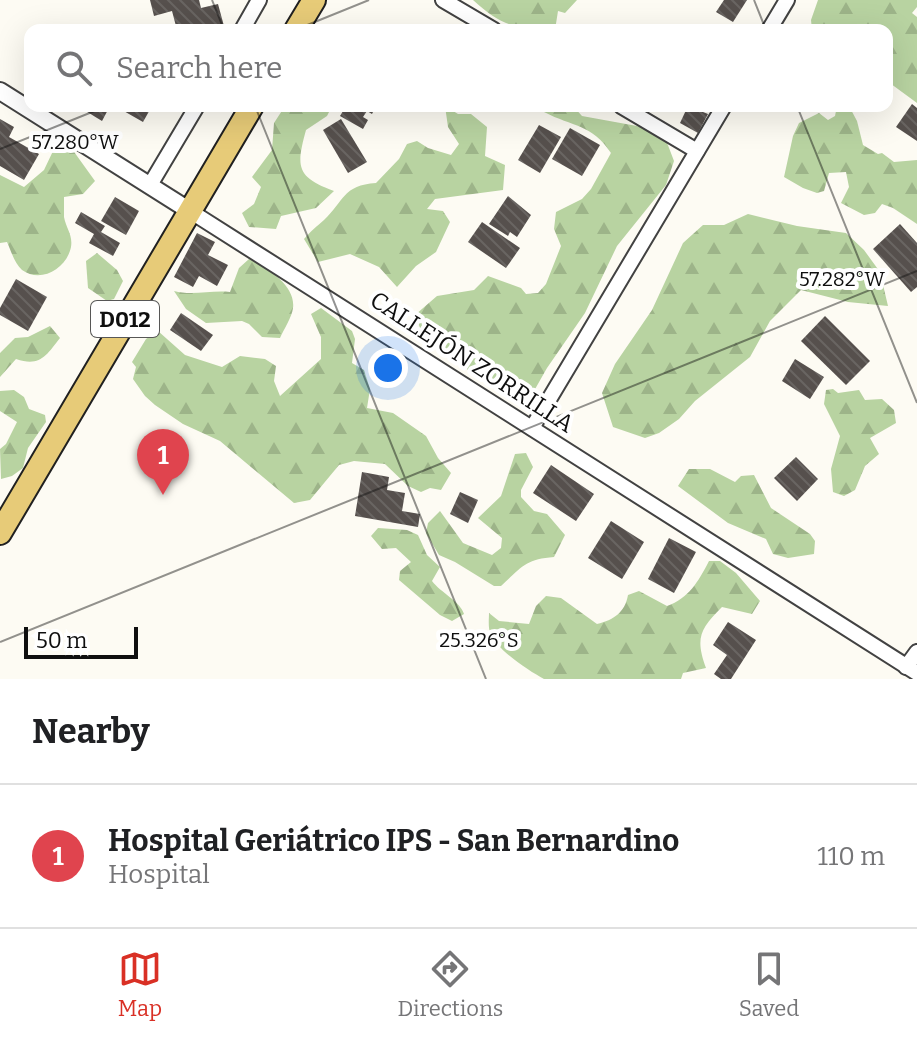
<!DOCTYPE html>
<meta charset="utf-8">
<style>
:root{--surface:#fff;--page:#f6f6f6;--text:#202124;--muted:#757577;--line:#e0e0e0;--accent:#d93025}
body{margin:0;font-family:Bitter,serif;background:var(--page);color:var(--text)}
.scale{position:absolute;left:24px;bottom:20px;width:114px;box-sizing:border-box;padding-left:8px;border:4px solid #0f0f0f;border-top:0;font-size:22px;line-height:28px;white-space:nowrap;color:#0f0f0f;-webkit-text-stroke:6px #fff;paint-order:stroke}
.you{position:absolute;left:388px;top:368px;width:28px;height:28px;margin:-20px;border:6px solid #fff;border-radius:50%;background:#1a73e8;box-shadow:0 0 0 12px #1a73e833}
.badge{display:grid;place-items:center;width:52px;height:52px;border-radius:50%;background:var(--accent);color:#fff;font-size:26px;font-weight:700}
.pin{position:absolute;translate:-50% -66px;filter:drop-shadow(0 2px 4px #0008)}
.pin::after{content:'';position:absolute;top:42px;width:28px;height:24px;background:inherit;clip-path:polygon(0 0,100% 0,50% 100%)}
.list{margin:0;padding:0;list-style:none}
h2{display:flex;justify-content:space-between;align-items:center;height:104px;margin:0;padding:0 32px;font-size:34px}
h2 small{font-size:26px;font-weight:400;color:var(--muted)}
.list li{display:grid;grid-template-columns:52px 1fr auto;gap:24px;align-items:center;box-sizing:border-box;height:144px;padding:0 32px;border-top:2px solid var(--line)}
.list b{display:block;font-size:30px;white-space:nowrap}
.list p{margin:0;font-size:26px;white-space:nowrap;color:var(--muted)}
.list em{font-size:26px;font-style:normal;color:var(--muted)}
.icon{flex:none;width:44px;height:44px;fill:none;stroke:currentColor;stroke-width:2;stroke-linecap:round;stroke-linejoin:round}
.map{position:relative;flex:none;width:917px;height:679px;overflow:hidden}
.search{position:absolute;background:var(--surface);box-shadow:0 8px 32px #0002;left:24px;right:24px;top:24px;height:88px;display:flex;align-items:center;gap:20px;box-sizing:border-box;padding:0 28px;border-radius:16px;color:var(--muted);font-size:30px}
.sheet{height:248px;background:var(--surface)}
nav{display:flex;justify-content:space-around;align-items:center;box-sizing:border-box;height:112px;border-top:2px solid var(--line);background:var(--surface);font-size:22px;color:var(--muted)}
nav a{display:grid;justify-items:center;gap:4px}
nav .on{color:var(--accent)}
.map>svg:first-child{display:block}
.forest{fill:url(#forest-firs)}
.building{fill:url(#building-back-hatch)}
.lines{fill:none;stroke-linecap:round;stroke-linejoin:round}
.minor-casing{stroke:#424242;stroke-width:18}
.tertiary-casing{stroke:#424242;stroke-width:20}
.primary-casing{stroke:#202020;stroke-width:26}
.minor{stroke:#fff;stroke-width:14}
.tertiary{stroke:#fff;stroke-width:16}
.primary{stroke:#e7cb78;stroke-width:22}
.ticks{fill:none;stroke:#0f0f0f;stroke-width:2;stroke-opacity:0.45}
.labels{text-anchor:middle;stroke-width:8;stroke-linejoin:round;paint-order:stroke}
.shield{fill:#fff;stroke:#575757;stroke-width:2}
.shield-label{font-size:22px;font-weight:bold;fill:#0f0f0f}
.street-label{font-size:24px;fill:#0f0f0f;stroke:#fff}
.ticks-label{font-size:20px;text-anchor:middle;fill:#0f0f0f;stroke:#fff;stroke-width:8;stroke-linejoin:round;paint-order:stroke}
</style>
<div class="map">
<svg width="917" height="679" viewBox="0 0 917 679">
<defs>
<pattern id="forest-firs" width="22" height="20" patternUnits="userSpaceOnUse" patternTransform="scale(2)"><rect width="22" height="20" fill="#b8d3a1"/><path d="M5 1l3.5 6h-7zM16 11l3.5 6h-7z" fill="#9db489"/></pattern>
<pattern id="building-back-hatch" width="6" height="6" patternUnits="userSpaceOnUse" patternTransform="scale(2)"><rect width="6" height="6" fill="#56504d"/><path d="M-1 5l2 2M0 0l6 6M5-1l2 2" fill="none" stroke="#696562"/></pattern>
</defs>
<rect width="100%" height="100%" fill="#fdfbf3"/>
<g class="forest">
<path d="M 473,0 L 577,0 L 565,13 L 558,11 L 555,30 C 518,30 501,26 473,0 Z"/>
<polygon points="818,0 917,0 917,7 912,13 917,17 917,103 887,81 887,30 812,30 811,20"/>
<path d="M 285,106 L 332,106 L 327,116 L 306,130 C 296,167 296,177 334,191 L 316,208 L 281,216 L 276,229 L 249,227 L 242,213 L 254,204 L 261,187 L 252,177 L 272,150 L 274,123 Z"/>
<path d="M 445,106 L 458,114 L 471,114 L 487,127 L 485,156 L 505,165 L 503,190 L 435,199 L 427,209 L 443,211 L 450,222 L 436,252 L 416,266 L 397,287 L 379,267 L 350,254 L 318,262 L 304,239 C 311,231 317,226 324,220 C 344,201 343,185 376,183 L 399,159 L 407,144 L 417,141 L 428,148 L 451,155 L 459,144 L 448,127 Z"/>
<path d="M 547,106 L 573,106 L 582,116 L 637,126 L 655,133 L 666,140 L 674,161 L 666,185 L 617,246 L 585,313 L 547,368 L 530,398 L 513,393 L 476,377 L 420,328 L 415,315 L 437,296 L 474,290 L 488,276 L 521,288 L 526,294 L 538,293 L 546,284 L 561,246 L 554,229 L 556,212 L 582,199 L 591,189 L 611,153 C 592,124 573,127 544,112 Z"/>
<polygon points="837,106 849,106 857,121 863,145 878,154 882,153 894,162 917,160 917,224 893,208 882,204 875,213 864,215 841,203 849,187 846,172 829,173 824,191 817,193 803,188 784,177 793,136 799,123 819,113 828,120 835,116"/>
<path d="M 60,146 L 72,149 L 95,181 L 83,194 L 64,197 C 64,204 64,211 64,217 C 66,228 73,235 71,247 C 67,268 41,284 22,270 C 15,264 11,251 7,242 L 0,243 L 0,175 L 24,187 L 44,170 L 54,149 Z"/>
<polygon points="748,214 797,226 846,233 864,250 880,272 888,306 848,302 801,290 770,321 750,357 695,401 679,419 659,433 645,438 613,427 602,393 615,364 652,310 683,243 703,225 724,225"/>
<polygon points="97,253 117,270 123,281 114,299 107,301 88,288 86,261"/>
<path d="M 249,259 C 267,267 296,286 293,308 C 292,317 284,329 280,338 L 262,337 L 249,324 L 242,321 L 206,323 L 186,309 L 174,291 C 192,296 211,290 230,292 L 239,268 Z"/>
<polygon points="321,308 352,331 355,339 352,363 364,370 370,389 367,408 393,413 426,436 438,458 451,473 441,490 430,488 421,492 408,486 385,464 354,461 339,465 310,500 294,503 220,441 183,424 155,405 145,396 133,379 136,367 132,362 146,339 158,331 185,355 222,367 240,356 265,359 276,366 274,381 280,396 321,359 321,337 311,314"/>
<path d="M 50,326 L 60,338 C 46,356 40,367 16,359 L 0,377 L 0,353 L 15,338 L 28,337 Z"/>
<polygon points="833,389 838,393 859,390 865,400 882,399 894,410 896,423 870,438 879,454 865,466 855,490 844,496 833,492 831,469 840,436 824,404 826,390"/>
<polygon points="14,390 24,397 29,409 45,415 46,422 28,448 23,468 12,476 1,479 0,449 6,444 17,422 0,411 0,391"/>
<path d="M 526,453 L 533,467 L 521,490 L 521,497 L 534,511 L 547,514 L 565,535 L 554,557 C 525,559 521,568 501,586 L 494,586 L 455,562 L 439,555 L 426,533 L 428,523 L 440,511 L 463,543 L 492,555 L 501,548 L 502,538 L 478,518 L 501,496 L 515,454 Z"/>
<polygon points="689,469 710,469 735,482 741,476 754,475 771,508 810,534 815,541 814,554 788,558 773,554 766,539 728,523 678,486"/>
<path d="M 378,528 L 407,530 L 418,535 L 427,555 L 440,567 L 432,581 C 441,593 460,601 464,614 L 452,621 L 440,615 L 399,580 L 400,571 L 411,562 L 396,548 L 382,549 L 371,536 Z"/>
<path d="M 709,561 L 720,561 L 736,573 L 760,601 L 752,614 L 722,607 C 700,629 695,638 706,668 L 683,673 L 681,679 L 544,679 C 529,671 495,649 490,632 C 488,627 489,618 489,613 L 499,621 L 529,624 L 536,606 L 546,596 L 561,598 L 597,624 C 614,620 625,612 628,595 L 639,591 L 667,606 C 689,598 698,582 709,561 Z"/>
</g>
<g class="building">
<polygon points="150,0 199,0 201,8 218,4 224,26 207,30 177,30 172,11 154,16"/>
<polygon points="724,0 747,0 733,22 716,12"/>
<polygon points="912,104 917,108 917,141 896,127"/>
<polygon points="86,106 110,106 102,121 84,110"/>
<polygon points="115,106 152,106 143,122"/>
<polygon points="346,106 376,106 372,114 367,111 363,117 368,120 363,129 340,116"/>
<polygon points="688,106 708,114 698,133 680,123"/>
<polygon points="0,119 14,127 9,137 39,154 24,180 0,166"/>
<polygon points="341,119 367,162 348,173 323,130"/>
<polygon points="539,125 561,137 540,173 518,160"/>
<polygon points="570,128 600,145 582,176 552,159"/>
<polygon points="508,196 531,215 517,237 510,232 508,236 489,224"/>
<polygon points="115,197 139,211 126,235 101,221"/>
<polygon points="81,212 105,226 101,232 120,243 113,256 89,243 94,234 75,223"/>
<polygon points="482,222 520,248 506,268 468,242"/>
<polygon points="900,224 917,243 917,287 911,292 873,249"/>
<polygon points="197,233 215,242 208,255 228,265 217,286 199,276 193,287 174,277"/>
<polygon points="16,279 47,297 28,331 0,315 0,308"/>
<polygon points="181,313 213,335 201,351 170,330"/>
<polygon points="825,316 870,361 846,385 801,341"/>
<polygon points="795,359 824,377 810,399 782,381"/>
<polygon points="796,457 818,479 797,501 774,478"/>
<polygon points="551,465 594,494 576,521 533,493"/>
<polygon points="362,472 389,477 387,490 405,493 402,511 420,514 418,527 355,516"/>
<polygon points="460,492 478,500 468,523 450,514"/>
<polygon points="611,521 644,542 622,579 588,558"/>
<polygon points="669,538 696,552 674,593 648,579"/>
<polygon points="728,622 756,640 731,679 721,679 714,674 727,655 713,645"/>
</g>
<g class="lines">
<defs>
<g id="minor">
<polyline points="443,0 494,30"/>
<polyline points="242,30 259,0"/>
<polyline points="769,30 787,0"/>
<polyline points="621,106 697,151"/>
<polyline points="150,185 197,106"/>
<polyline points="190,211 917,673"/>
<polyline points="532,428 724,106"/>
<polyline points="906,667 917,652"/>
</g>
<polyline id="tertiary" points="0,91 190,211"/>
<g id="primary">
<polyline points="296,30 314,0"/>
<polyline points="0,533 252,106"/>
</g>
</defs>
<use href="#minor" class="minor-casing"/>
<use href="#tertiary" class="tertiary-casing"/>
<use href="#primary" class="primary-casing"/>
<use href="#minor" class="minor"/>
<use href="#tertiary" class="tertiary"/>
<use href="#primary" class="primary"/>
</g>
<path class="ticks" d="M 212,0 L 224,30M 754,0 L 766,30M 295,30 L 369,0M 255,106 L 486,679M 797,106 L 917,403M 0,149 L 107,106M 0,642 L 917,271"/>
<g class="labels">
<rect class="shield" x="91" y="301" width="68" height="36" rx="6"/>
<g class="shield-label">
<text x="125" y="327">D012</text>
</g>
<g class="street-label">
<text transform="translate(472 362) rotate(33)" y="8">CALLEJÓN ZORRILLA</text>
</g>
</g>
<g class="ticks-label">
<text x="75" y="149">57.280°W</text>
<text x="842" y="286">57.282°W</text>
<text x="479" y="647">25.326°S</text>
</g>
</svg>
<div class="scale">50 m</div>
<div class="you"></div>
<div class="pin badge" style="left:163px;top:495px;background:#e0444e">1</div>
<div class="search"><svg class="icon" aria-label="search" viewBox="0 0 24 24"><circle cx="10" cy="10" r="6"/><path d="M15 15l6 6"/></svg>Search here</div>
</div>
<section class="sheet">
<h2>Nearby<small></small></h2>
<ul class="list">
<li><span class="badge" style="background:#e0444e">1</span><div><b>Hospital Geriátrico IPS - San Bernardino</b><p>Hospital</p></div><em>110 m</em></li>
</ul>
</section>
<nav>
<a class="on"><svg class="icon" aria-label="map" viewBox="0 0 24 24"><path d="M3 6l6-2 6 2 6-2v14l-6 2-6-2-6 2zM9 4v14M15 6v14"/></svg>Map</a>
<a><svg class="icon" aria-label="directions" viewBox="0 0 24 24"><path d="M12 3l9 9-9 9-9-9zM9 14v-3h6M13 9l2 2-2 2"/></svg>Directions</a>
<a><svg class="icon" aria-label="saved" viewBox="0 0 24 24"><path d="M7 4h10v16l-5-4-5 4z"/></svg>Saved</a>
</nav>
